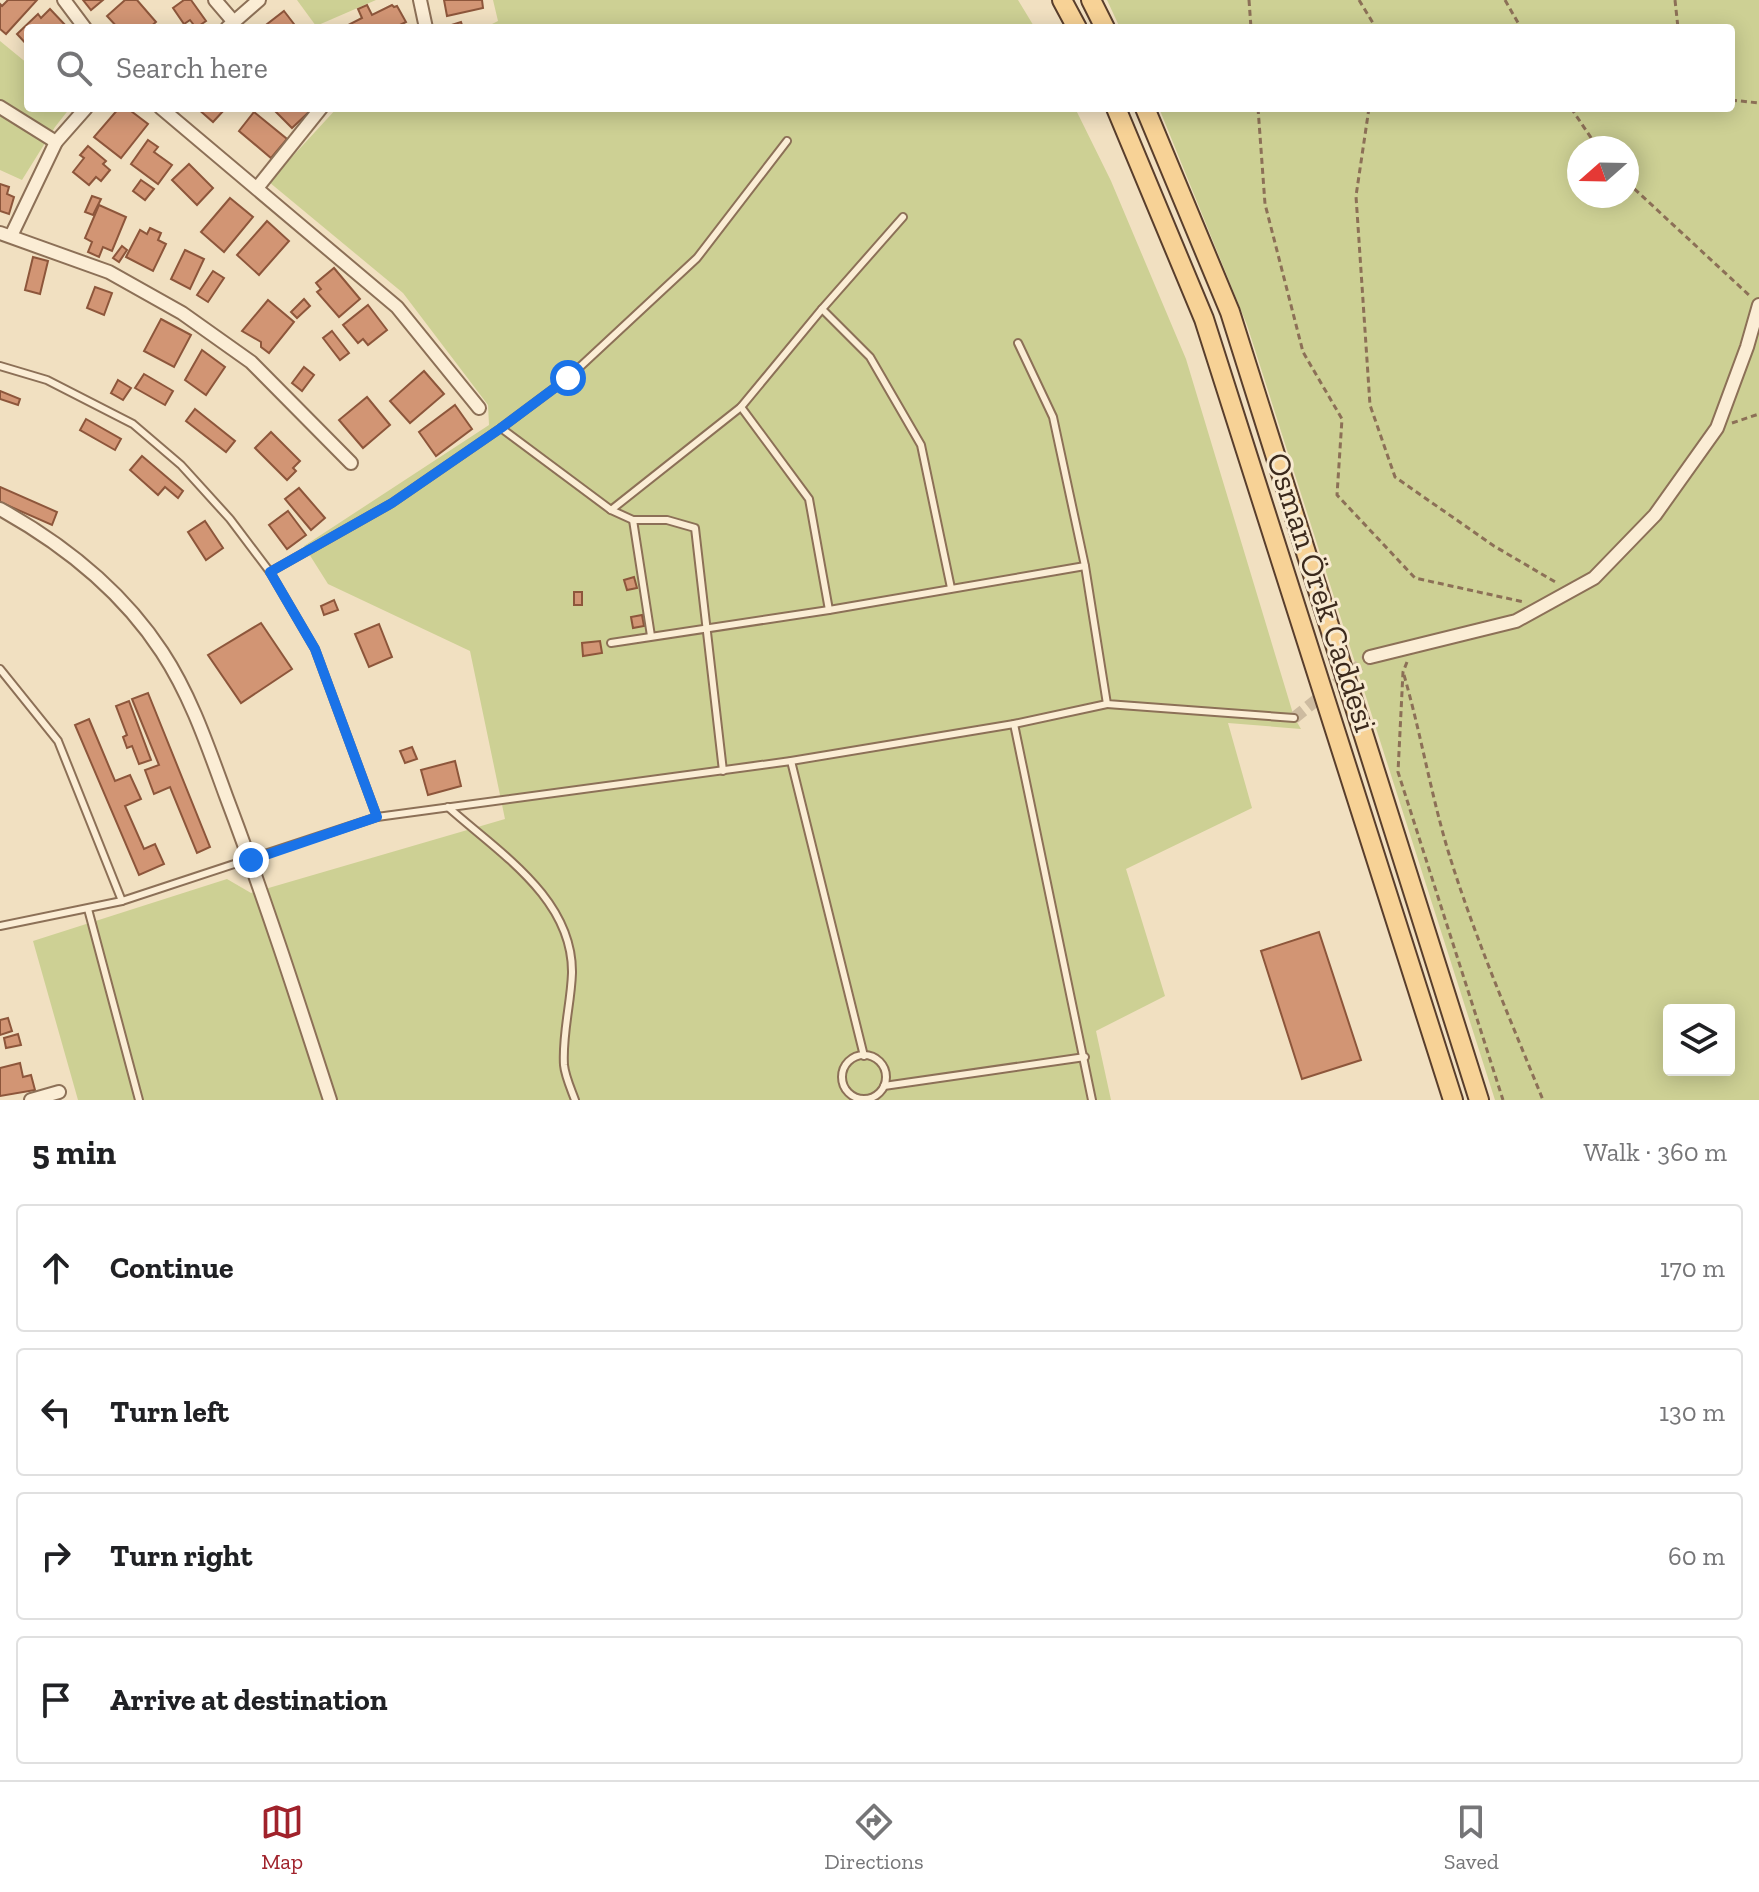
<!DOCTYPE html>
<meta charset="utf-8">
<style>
:root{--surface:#fff;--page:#f2f2f2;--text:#202124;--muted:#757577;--line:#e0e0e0;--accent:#a0222b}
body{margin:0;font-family:"Zilla Slab",serif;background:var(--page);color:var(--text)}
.controls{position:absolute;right:24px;bottom:24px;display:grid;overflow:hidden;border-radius:8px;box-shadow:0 4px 20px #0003}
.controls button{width:72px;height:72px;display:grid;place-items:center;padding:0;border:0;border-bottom:2px solid var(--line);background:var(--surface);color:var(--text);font:40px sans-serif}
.compass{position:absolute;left:1567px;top:136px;width:72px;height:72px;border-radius:50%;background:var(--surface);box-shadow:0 4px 20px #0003;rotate:250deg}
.stop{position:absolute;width:24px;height:24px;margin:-18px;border:6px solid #1a73e8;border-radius:50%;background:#fff}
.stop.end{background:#1a73e8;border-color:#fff;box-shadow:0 2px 8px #0008}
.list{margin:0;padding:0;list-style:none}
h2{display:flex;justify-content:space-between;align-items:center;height:104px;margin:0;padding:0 32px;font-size:34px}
h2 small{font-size:26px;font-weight:400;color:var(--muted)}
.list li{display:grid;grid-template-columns:52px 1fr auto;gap:24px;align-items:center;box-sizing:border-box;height:128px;margin:0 16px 16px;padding:0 16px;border:2px solid var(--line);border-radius:8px}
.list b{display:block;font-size:30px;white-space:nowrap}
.list em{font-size:26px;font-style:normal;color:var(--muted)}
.icon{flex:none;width:44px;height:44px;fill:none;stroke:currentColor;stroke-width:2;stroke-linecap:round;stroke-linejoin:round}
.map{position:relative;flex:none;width:1759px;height:1100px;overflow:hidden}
.search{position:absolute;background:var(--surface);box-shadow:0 4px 20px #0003;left:24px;right:24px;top:24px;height:88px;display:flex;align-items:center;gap:20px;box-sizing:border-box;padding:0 28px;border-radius:8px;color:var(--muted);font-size:30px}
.sheet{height:680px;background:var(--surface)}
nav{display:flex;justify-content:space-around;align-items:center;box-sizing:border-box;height:112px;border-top:2px solid var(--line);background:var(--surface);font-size:22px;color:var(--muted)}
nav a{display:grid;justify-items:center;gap:4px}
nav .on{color:var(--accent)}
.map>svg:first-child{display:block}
.green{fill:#cdd094;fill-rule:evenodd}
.building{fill:#d29574;stroke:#8d563b;stroke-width:2}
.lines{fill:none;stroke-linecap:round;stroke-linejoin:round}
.minor-tunnel{stroke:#cdbba0;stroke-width:12;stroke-dasharray:12 6;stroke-linecap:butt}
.service-casing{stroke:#8c7057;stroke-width:10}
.minor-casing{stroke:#8c7057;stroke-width:16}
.primary-casing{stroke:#593e2c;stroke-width:22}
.path{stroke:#8c7057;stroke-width:3;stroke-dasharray:6 4;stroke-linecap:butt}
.service{stroke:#fbedd5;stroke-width:6}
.minor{stroke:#fbedd5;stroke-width:12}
.primary{stroke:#f7d296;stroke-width:18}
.route{stroke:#1a73e8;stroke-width:10}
.labels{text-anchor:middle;stroke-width:6;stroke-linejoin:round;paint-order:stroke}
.street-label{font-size:32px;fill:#3b291c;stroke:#f8ead1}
</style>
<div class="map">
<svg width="1759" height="1100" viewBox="0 0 1759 1100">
<rect width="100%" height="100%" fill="#f1e0c1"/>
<g class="green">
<polygon points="297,0 376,0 316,26"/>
<polygon points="493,0 1018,0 1035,28 484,28 498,21"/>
<path d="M 1107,0 L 1759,0 L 1759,1100 L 1495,1100 L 1247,325 L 1159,108 L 1731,108 L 1731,28 L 1120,28 ZM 1579,148 L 1627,148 L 1627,196 L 1579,196 ZM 1669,1010 L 1729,1010 L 1729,1070 L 1669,1070 Z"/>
<polygon points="0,41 28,64 28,108 70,108 55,127 22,180 0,170"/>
<polygon points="337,108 1075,108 1111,181 1186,359 1294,717 1301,729 1228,723 1252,808 1126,869 1165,996 1096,1031 1111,1100 78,1100 33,941 227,879 251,893 505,819 470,651 328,584 304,546 489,425 488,405 403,293 269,182"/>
</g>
<g class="building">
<polygon points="8,0 37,0 6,34 0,29 0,4 2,6"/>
<polygon points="83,0 103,0 91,10"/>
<polygon points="125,0 137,0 156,22 149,28 118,28 107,16"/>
<polygon points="184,0 191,0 206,21 196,28 190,20 184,24 173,8"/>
<polygon points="444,0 482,0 483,8 447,16"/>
<polygon points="367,5 372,15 392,5 394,7 397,6 406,22 394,28 348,28 348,25 362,18 358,9"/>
<polygon points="50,9 68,28 28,28 28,46 17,34 38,14 41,18"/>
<polygon points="284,11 297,28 262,28"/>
<polygon points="461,22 463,28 442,28"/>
<polygon points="119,108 127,108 148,124 121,158 94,137"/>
<polygon points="197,108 224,108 225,109 213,122"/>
<polygon points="272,108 307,108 310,111 292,128"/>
<polygon points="254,112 287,139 271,158 239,131"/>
<polygon points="148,140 158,147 154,152 172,165 158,184 131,164"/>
<polygon points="88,146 106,161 103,164 110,170 101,181 96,177 89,185 73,172 84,158 80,155"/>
<polygon points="189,164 213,188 197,205 172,180"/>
<polygon points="141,180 154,189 145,200 133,191"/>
<polygon points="0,184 9,187 7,194 14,197 9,214 0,211"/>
<polygon points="92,196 101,199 93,215 85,212"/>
<polygon points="230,198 253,217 224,252 201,232"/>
<polygon points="99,205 126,217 112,251 103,247 99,257 88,252 92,242 85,238"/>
<polygon points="267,221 289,241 259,275 237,255"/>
<polygon points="150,228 161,233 158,240 166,244 153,271 126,257 140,230 147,234"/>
<polygon points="122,246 127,250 119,262 113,258"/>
<polygon points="185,250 204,259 190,289 171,279"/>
<polygon points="33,257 48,261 40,294 25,290"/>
<polygon points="334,268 360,299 339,317 317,292 321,289 316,283"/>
<polygon points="213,271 224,278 208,302 197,295"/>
<polygon points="95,287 112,293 104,315 87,308"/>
<polygon points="304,299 310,306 297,318 291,312"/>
<polygon points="268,300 294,322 269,353 261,347 261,342 242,331"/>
<polygon points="368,305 387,330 368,345 363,339 358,343 343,325"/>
<polygon points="161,319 191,335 174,367 144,351"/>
<polygon points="332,331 349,353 340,360 323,338"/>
<polygon points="202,350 225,367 206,395 185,380"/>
<polygon points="304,367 314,375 302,391 292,383"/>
<polygon points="424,371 444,394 410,423 390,401"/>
<polygon points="144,374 173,391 165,405 135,388"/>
<polygon points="118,380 131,388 123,400 111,393"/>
<polygon points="0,391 20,399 18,405 0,399"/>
<polygon points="367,397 390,425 363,448 339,420"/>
<polygon points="455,405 472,429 436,456 419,432"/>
<polygon points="195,409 235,441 226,452 186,421"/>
<polygon points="86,419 121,439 115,450 80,430"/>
<polygon points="271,432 300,461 293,468 296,471 287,480 255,448"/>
<polygon points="142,456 183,491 178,498 165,487 158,495 130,470"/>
<polygon points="0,487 57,512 52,525 0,502"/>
<polygon points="299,488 325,518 311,530 285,499"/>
<polygon points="288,511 306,535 287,549 269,525"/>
<polygon points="205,521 223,548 206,560 188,532"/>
<polygon points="634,577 637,588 627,590 624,580"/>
<rect x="574" y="592" width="8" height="13"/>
<polygon points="334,600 338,610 324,615 321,606"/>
<polygon points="642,615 644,626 633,628 631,617"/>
<polygon points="261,623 292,669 241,703 208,655"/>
<polygon points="379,624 392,657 369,667 355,634"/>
<polygon points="600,641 602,653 583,656 582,643"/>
<polygon points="148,693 210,847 197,853 170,787 154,794 145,770 159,765 132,699"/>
<polygon points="129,701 151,760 139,764 132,746 127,748 123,737 127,735 116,706"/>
<polygon points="89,719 115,781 130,775 141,799 125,806 144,849 155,844 164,864 139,875 75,725"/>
<polygon points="412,747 417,759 405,763 400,751"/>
<polygon points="455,761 461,786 428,795 421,770"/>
<polygon points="1319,932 1361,1060 1302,1079 1261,951"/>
<polygon points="8,1018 12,1031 0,1035 0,1020"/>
<polygon points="18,1034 21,1045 6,1048 4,1038"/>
<polygon points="20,1063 23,1077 31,1075 35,1090 0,1096 0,1068"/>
</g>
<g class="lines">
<polyline class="minor-tunnel" points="1294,718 1370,657"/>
<defs>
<g id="service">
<polyline points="822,309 870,357 921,445 951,588"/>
<polyline points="1018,343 1053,417 1085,566 1107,704 1294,718"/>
<polyline points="0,366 47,380 133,424 181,465 230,519 270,572 315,649 377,817"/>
<polyline points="741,407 809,499 829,610"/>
<polyline points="501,428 611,510 633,520 667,520 695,528 723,771"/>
<polyline points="611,510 741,407 822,309 903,217"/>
<polyline points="633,520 651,636"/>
<polyline points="270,572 392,503 501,428 568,378 697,258 787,141"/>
<polyline points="611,643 829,610 1085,566"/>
<polyline points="0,669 58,741 122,901"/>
<polyline points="1014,724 1092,1100"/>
<polyline points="791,761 864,1056"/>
<path d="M 448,807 C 498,852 573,898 572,973 C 571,1004 562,1034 564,1065 C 565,1076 571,1089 575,1100"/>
<polyline points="88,909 139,1100"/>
<polyline points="0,926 122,901 377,817 791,761 1014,724 1107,704"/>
<circle cx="864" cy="1077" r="22"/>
<polyline points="884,1086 1085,1057"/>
</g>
<g id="minor">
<polyline points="64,0 85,28"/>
<polyline points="215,0 233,21"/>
<polyline points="420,0 426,28"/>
<polyline points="227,28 259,0"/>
<polyline points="0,107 56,142"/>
<polyline points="161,108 397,307 479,408"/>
<polyline points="257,188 321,108"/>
<polyline points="0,233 109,272 182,313 251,362 351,463"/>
<polyline points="11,236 56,142 86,108"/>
<path d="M 0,509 C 63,544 122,591 162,652 C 191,696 208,747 226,796 C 264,896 297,998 330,1100"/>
<polyline points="1370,657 1516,621 1594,578 1655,515 1717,428 1747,347 1759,305"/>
<polyline points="31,1100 59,1092"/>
</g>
<g id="primary">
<polyline points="1062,0 1077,28"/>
<polyline points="1091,0 1105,28"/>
<polyline points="1116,108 1204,319 1453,1100"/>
<polyline points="1145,108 1230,312 1479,1100"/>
</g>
</defs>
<use href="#service" class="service-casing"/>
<use href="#minor" class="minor-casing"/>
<use href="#primary" class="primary-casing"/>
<g class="path">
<polyline points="1249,0 1251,28"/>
<polyline points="1359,0 1376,28"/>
<polyline points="1505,0 1521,28"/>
<polyline points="1675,0 1678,28"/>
<polyline points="1731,100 1759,103"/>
<polyline points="1258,108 1265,204 1303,352 1342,419 1337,495 1415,578 1524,602"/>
<polyline points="1369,108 1356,196 1370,405 1395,477 1494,546 1557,583"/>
<polyline points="1571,108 1598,148"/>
<polyline points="1627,182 1750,296"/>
<polyline points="1732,423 1759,414"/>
<polyline points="1407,662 1403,672 1398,772 1503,1100"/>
<path d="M 1404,675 C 1421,734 1431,795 1449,854 C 1475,938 1510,1019 1543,1100"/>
</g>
<use href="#service" class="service"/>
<use href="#minor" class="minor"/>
<use href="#primary" class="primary"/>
</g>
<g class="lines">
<polyline class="route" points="251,860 377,817 315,649 270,572 392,503 501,428 568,378"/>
</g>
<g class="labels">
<g class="street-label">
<text transform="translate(1322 592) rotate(72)" y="11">Osman Örek Caddesi</text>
</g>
</g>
</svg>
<div class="controls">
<button><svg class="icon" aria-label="layers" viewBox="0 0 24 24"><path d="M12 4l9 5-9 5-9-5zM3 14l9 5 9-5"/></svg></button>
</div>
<svg class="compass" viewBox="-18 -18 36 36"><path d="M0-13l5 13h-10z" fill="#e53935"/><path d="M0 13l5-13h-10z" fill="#757577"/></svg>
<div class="stop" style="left:568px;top:378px"></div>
<div class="stop end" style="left:251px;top:860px"></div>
<div class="search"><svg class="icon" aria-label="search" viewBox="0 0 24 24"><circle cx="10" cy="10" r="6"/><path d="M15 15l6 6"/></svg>Search here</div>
</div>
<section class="sheet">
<h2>5 min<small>Walk · 360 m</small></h2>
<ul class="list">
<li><svg class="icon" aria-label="ahead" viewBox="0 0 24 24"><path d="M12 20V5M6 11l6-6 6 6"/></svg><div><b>Continue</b></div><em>170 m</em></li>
<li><svg class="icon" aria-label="left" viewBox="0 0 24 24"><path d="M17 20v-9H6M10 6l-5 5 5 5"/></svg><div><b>Turn left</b></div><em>130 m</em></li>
<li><svg class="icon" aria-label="right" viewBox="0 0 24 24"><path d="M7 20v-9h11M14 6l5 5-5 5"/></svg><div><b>Turn right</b></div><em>60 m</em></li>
<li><svg class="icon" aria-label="arrive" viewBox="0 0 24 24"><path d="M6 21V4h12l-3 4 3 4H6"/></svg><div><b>Arrive at destination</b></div></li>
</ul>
</section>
<nav>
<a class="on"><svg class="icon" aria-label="map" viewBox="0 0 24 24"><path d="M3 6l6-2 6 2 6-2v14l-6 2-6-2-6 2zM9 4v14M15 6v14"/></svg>Map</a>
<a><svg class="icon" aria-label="directions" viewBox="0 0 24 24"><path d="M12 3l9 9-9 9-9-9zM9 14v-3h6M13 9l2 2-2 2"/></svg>Directions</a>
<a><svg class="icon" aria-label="saved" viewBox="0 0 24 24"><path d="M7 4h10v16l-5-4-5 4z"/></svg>Saved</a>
</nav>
